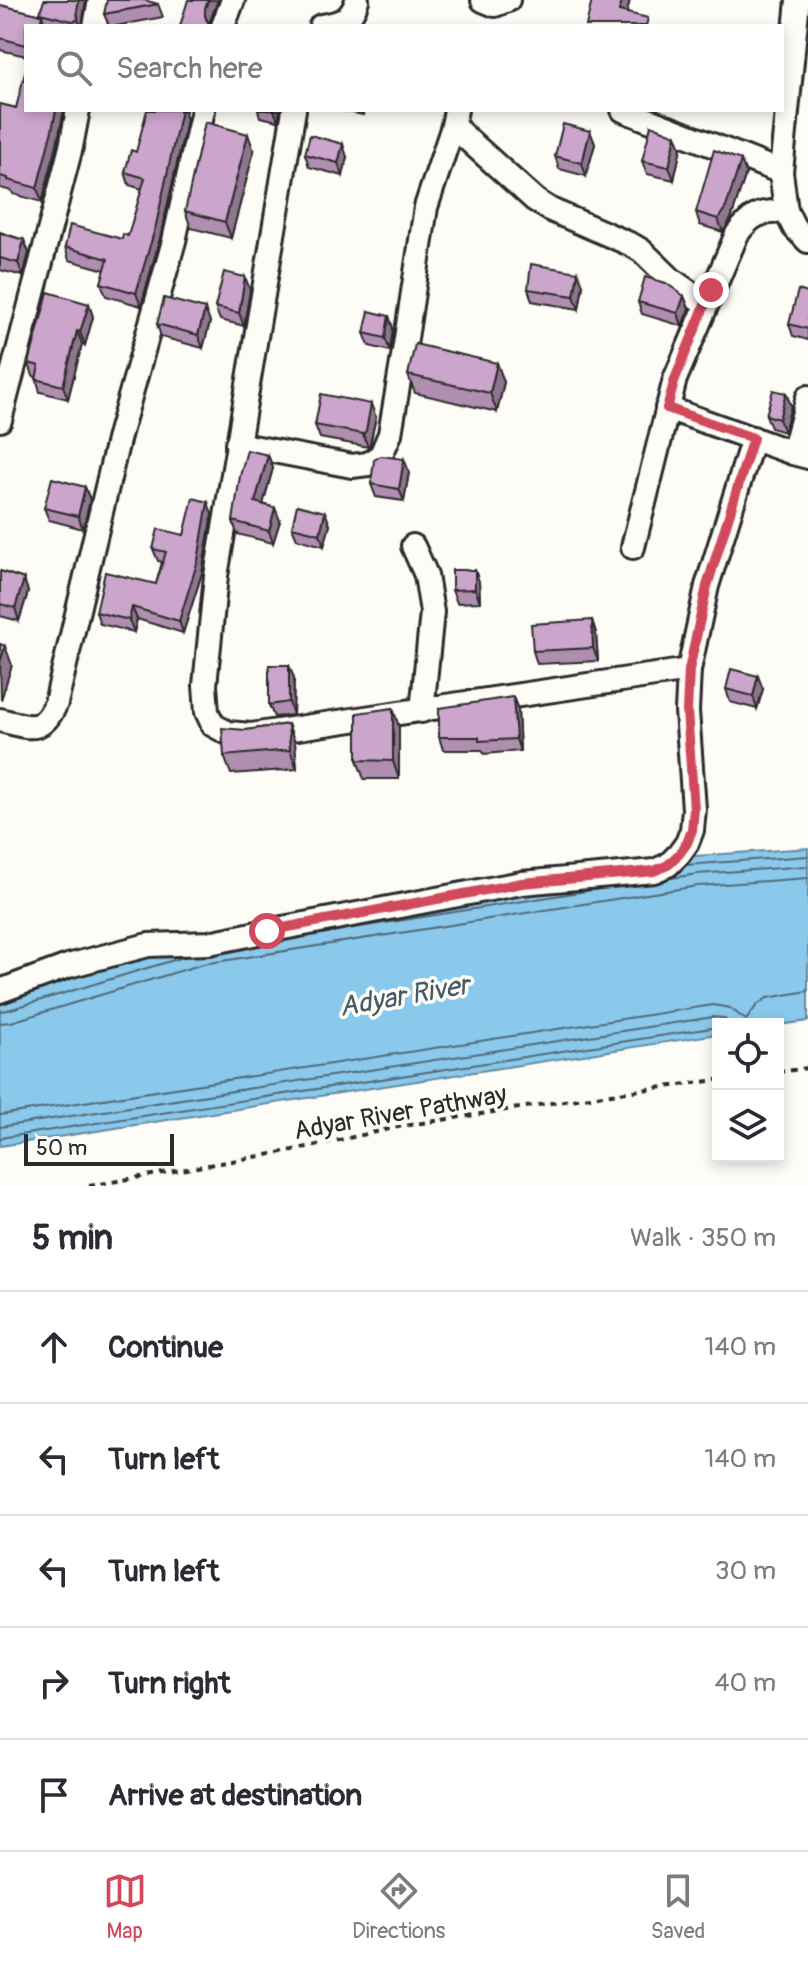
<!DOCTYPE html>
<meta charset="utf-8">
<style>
:root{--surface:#fff;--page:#f7f7f7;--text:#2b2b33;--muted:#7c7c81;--line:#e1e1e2;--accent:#d1495b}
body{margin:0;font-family:Pangolin,sans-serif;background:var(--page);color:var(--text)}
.controls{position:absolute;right:24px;bottom:24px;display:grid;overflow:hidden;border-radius:0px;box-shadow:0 4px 12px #0003}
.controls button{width:72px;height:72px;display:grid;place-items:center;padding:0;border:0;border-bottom:2px solid var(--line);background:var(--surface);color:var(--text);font:40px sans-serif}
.scale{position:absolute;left:24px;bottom:20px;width:150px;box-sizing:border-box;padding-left:8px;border:4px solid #2b2b2b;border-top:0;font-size:22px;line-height:28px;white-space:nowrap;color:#2b2b2b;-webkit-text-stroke:6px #fdfcf7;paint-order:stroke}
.stop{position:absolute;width:24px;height:24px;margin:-18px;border:6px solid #d1495b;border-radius:50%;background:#fff}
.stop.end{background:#d1495b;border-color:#fff;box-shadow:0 2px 8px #0008}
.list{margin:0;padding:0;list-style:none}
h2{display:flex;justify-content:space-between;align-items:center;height:104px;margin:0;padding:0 32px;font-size:34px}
h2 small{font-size:26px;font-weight:400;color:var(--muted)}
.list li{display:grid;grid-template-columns:52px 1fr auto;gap:24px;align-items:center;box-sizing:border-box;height:112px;padding:0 32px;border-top:2px solid var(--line)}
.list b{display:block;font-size:30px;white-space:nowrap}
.list em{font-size:26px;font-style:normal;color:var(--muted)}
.icon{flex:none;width:44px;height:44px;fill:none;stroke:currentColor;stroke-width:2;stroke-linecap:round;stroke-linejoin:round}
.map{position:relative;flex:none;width:808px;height:1186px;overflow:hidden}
.search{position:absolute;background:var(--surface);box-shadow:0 4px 12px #0003;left:24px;right:24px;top:24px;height:88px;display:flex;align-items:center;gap:20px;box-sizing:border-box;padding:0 28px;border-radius:0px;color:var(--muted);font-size:30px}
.sheet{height:664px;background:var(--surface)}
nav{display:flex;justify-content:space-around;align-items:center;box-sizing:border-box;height:112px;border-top:2px solid var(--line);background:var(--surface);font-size:22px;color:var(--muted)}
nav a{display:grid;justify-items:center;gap:4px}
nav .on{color:var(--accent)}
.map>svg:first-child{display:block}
.water{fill:#8ac9eb;stroke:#648a9e;stroke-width:2}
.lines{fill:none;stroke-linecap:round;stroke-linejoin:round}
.shore{stroke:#516a78;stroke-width:2}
.street-casing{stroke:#2b2b2b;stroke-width:28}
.path{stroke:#2b2b2b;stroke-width:4;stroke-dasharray:6 6;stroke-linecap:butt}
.street{stroke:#fdfcf7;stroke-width:22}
.wall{fill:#af8eaf;stroke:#2b2b2b;stroke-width:2}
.shaded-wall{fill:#8f748f;stroke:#2b2b2b;stroke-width:2}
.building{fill:#cca5cc;stroke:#2b2b2b;stroke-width:2}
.route{stroke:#d1495b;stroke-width:10}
.labels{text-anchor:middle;stroke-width:7;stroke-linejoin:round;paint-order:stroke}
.street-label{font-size:26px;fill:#2b2b2b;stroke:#fdfcf7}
.water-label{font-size:28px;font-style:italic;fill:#485a65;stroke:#fdfcf7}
</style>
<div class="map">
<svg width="808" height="1186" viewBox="0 0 808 1186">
<rect width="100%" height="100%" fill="#fdfcf7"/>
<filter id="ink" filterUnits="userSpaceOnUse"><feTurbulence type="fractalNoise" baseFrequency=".0125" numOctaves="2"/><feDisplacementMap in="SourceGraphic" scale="16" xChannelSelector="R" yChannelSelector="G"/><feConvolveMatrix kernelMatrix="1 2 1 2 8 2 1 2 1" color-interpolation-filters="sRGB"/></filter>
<g filter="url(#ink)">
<polygon class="water" points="808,848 808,1021 778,1025 718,1024 718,1034 0,1146 0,994 196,934 695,856"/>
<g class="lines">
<g class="shore">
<polyline points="686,865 808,856"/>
<polyline points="672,878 697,874 808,866"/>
<polyline points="360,927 599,889"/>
<polyline points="0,1011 8,1010 184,957"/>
<polyline points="0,1023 11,1022 203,964 698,886 808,878"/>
<polyline points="0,1115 713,1005 730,1008 746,1020 757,1005 767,998 808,991"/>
<polyline points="0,1127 713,1017 723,1018 731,1024"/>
<polyline points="0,1138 718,1027"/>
</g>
<defs>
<g id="street">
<polyline points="483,0 495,5 508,0"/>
<polyline points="798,0 781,172 786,211 794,227 808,241"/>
<polyline points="95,26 100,0"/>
<polyline points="223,26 233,0"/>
<path d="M 321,26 C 340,23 352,20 357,0"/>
<polyline points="294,110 216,576 205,685 207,712 213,725 228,733 251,735 689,670"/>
<polyline points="623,110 781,172"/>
<polyline points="453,126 535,200 551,210 632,245 642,251 672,280 706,304"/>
<polyline points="667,408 793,453 808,457"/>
<polyline points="0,420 71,147 78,110"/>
<polyline points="237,444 352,466 368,464 381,455 390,434 405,345 426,207 453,126 456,110"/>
<polyline points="793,453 808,397"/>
<polyline points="413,546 426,575 432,612 422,711"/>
<path d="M 633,547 L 675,379 L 737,234 C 753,213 760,212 786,211"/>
<path d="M 0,720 C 29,727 42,735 56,703 L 119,436 L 174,241 L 203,110"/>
<polyline points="0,991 68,966 148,945 209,943 267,931 522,883 654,871 668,865 679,854 687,843 692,830 694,809 687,711 689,670 707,586 753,438"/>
</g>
</defs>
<use href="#street" class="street-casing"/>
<g class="path">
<polyline points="778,1072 808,1068"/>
<polyline points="89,1186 289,1151 403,1126 603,1095 718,1080"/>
</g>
<use href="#street" class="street"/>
</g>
<g class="wall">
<polygon points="86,0 82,26 26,26 26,56 0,50 0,5 41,15 40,13"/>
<polygon points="158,4 163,17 116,26 109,26 104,14"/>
<polygon points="0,104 16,108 57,144 42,202 13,194 12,191 0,188"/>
<polygon points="258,110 280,110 278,121 260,117"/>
<polygon points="339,110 364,110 363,115"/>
<polygon points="185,115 187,119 160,238 141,306 106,296 101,283 105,270 69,260 65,247 122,239 128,236 142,189 129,185 125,172 136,152"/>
<polygon points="590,131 595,144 586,176 559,169 555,156"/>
<polygon points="676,135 681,148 674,180 647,174 642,161"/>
<polygon points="254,151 231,238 191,228 185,211"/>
<polygon points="305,154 347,157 343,176 309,167"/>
<polygon points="746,173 731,219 723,232 700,225 696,212"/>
<polygon points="0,232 24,240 29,253 23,276 0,270"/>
<polygon points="245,277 250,290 244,326 220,320 215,307"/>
<polygon points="583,285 579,309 532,301 528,289"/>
<polygon points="808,293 808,340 793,336 789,324"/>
<polygon points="684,296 689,309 682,326 642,314 638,302"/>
<polygon points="89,304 93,317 85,345 82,344 68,399 40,392 36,377 33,376 29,363"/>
<polygon points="389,316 393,329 390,351 369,346 364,333"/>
<polygon points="210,322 203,348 161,337 157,324"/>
<polygon points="497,363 504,382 497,412 415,393 408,375"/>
<polygon points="786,393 791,406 784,432 771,428 766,415"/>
<polygon points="376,417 370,444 368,447 320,438 315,425"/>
<polygon points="268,455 273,468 263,504 275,508 280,521 273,543 237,534 233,521"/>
<polygon points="404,459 409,472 404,501 376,497 371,484"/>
<polygon points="85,487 90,500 83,529 49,520 44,508"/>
<polygon points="325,512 330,525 324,546 297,539 292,527"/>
<polygon points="212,514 202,573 183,633 137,619 134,632 100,624 96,612 156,584 162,562 158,561 153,549 184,535"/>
<polygon points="475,570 479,582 480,602 457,603 452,590"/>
<polygon points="0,571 24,579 28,592 19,621 0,616"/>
<polygon points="592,620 596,633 598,661 537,664 533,651"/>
<polygon points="294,678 293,715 274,717 269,705"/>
<polygon points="726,689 763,689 757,709 730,702"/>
<polygon points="513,697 518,710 520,751 484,754 482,750 443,750 439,737"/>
<polygon points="288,724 295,743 297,769 231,774 224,756 246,730"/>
<polygon points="399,727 399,779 364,779 357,760"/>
</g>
<g class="shaded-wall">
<polygon points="79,0 86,0 82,26 81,26 78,20 77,10"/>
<polygon points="208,0 218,0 210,21 210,26 205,16 205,8"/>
<polygon points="622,0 630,0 624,24 619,11"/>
<polygon points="42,15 46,26 39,26"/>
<polygon points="56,110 64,110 57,144 42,202 37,188"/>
<polygon points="181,110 186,110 185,115 187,119 160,238 141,306 136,293"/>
<polygon points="274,110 280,110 278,121"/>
<polygon points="590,131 595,144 586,176 582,163"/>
<polygon points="248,134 254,151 231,238 225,222"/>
<polygon points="676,135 681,148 674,180 669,167"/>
<polygon points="343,144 347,157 343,176 338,163"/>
<polygon points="741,160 746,173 731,219 723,232 718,219"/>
<polygon points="24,240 29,253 23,276 18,263"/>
<polygon points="578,272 583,285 579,309 574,296"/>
<polygon points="245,277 250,290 244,326 239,313"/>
<polygon points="684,296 689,309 682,326 678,313"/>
<polygon points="89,304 93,317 85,345 80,332"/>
<polygon points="205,309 210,322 203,348 198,335"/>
<polygon points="389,316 393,329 390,351 385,338"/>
<polygon points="77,331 82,344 68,399 63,386"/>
<polygon points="497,363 504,382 497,412 490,393"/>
<polygon points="786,393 791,406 784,432 779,419"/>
<polygon points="371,404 376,417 370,444 368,447 363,434"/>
<polygon points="268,455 273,468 260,515 255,502"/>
<polygon points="404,459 409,472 404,501 399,489"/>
<polygon points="85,487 90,500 83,529 78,516"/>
<polygon points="208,502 212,514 202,573 183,633 179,621"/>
<polygon points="275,508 280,521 273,543 269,531"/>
<polygon points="325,512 330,525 324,546 320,534"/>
<polygon points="475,570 479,582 480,602 475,589"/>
<polygon points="24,579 28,592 19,621 15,608"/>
<polygon points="132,607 137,619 134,632 129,620"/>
<polygon points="592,620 596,633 598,661 593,648"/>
<polygon points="5,646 12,665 1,700 0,662"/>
<polygon points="289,665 294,678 293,715 289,702"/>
<polygon points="758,676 763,689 757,709 753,696"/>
<polygon points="513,697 518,710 520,751 516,739"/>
<polygon points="393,708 399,727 399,779 393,761"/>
<polygon points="288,724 295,743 297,769 290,750"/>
</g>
<g class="building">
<polygon points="44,0 79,0 77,10 78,20 72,21 40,13"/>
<polygon points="107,0 144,0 158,4 104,14"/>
<polygon points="188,0 208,0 205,8 205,16 207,21 212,26 180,26"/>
<polygon points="592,0 622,0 619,11 648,18 646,26 586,26"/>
<polygon points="0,5 42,15 39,26 26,26 26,45 0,38"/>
<polygon points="26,69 26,110 56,110 52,130 37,188 8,180 8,178 0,176 0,104 16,108"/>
<polygon points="147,110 181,110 156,225 136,293 101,283 108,259 65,247 70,225 122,239 123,234 128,236 145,178 125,172 131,150 136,152"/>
<polygon points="205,122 248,134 225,222 185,211"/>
<polygon points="563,124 590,131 582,163 555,156"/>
<polygon points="651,125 676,135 669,167 642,161"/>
<polygon points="310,135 343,144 338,163 305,154"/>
<polygon points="714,150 741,160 726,207 718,219 696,212"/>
<polygon points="0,233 24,240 18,263 0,258"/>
<polygon points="531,264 578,272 574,296 528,289"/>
<polygon points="224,272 245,277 239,313 215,307"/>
<polygon points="645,277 666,283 684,296 678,313 638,302"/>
<polygon points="798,290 808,293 808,329 789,324"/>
<polygon points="48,292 89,304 80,332 77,331 63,386 36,379 39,366 29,363"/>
<polygon points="164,298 205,309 198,335 157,324"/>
<polygon points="369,311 389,316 385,338 364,333"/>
<polygon points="415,344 497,363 490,393 408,375"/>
<polygon points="773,390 786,393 779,419 766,415"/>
<polygon points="321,394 371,404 366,431 363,434 315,425"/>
<polygon points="247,450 268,455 255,502 275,508 269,531 233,521 240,476"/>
<polygon points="381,456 404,459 399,489 371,484 374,460"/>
<polygon points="52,478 85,487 78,516 44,508"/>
<polygon points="193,498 208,502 198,560 179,621 132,607 129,620 96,612 105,572 156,584 166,552 153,549 158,529 184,535"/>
<polygon points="297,505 325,512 320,534 292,527"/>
<polygon points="452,570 475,570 475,589 452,590"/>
<polygon points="0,571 24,579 15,608 0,604"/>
<polygon points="592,620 593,648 533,651 531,624"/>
<polygon points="0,644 5,646 0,662"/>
<polygon points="269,665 289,665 289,702 269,705"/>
<polygon points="731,669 758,676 753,696 726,689"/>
<polygon points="513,697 516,739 479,741 479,737 439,737 439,708"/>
<polygon points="393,708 393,761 357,760 357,713"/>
<polygon points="288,724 290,750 224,756 222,728 246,730"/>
</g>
</g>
<g class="lines" filter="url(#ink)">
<polyline class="route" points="267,931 522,883 654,871 668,865 679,854 687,843 692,830 694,809 687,711 689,670 707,586 753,438 667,408 675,379 711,290"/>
</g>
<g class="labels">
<g class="street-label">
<text transform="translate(400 1112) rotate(-10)" y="9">Adyar River Pathway</text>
</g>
<g class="water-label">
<text transform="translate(404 995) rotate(-10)" y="10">Adyar River</text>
</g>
</g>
</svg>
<div class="controls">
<button><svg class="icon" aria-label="locate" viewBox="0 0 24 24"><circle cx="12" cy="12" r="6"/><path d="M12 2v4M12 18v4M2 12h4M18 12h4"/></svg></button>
<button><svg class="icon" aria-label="layers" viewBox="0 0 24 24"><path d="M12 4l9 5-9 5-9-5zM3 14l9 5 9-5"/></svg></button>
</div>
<div class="scale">50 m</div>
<div class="stop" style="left:267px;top:931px"></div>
<div class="stop end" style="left:711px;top:290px"></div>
<div class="search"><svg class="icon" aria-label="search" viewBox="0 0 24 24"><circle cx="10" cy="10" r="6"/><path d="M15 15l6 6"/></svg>Search here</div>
</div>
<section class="sheet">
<h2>5 min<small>Walk · 350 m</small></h2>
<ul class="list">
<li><svg class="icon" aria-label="ahead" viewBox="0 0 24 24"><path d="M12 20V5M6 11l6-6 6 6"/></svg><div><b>Continue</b></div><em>140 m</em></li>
<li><svg class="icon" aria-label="left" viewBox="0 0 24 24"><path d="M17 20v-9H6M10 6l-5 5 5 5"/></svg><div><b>Turn left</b></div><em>140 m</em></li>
<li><svg class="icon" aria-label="left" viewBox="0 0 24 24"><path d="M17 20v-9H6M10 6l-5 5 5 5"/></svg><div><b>Turn left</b></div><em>30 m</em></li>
<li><svg class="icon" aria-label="right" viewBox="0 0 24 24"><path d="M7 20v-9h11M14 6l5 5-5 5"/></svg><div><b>Turn right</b></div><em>40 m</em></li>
<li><svg class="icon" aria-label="arrive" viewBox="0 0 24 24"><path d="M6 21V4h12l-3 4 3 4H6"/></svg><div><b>Arrive at destination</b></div></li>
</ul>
</section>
<nav>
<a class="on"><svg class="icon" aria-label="map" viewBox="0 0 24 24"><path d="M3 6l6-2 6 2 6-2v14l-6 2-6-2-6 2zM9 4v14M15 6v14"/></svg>Map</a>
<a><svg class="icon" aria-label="directions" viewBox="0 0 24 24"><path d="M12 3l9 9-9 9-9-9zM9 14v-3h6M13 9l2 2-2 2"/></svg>Directions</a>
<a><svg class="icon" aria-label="saved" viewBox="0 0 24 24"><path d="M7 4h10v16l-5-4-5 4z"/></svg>Saved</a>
</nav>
